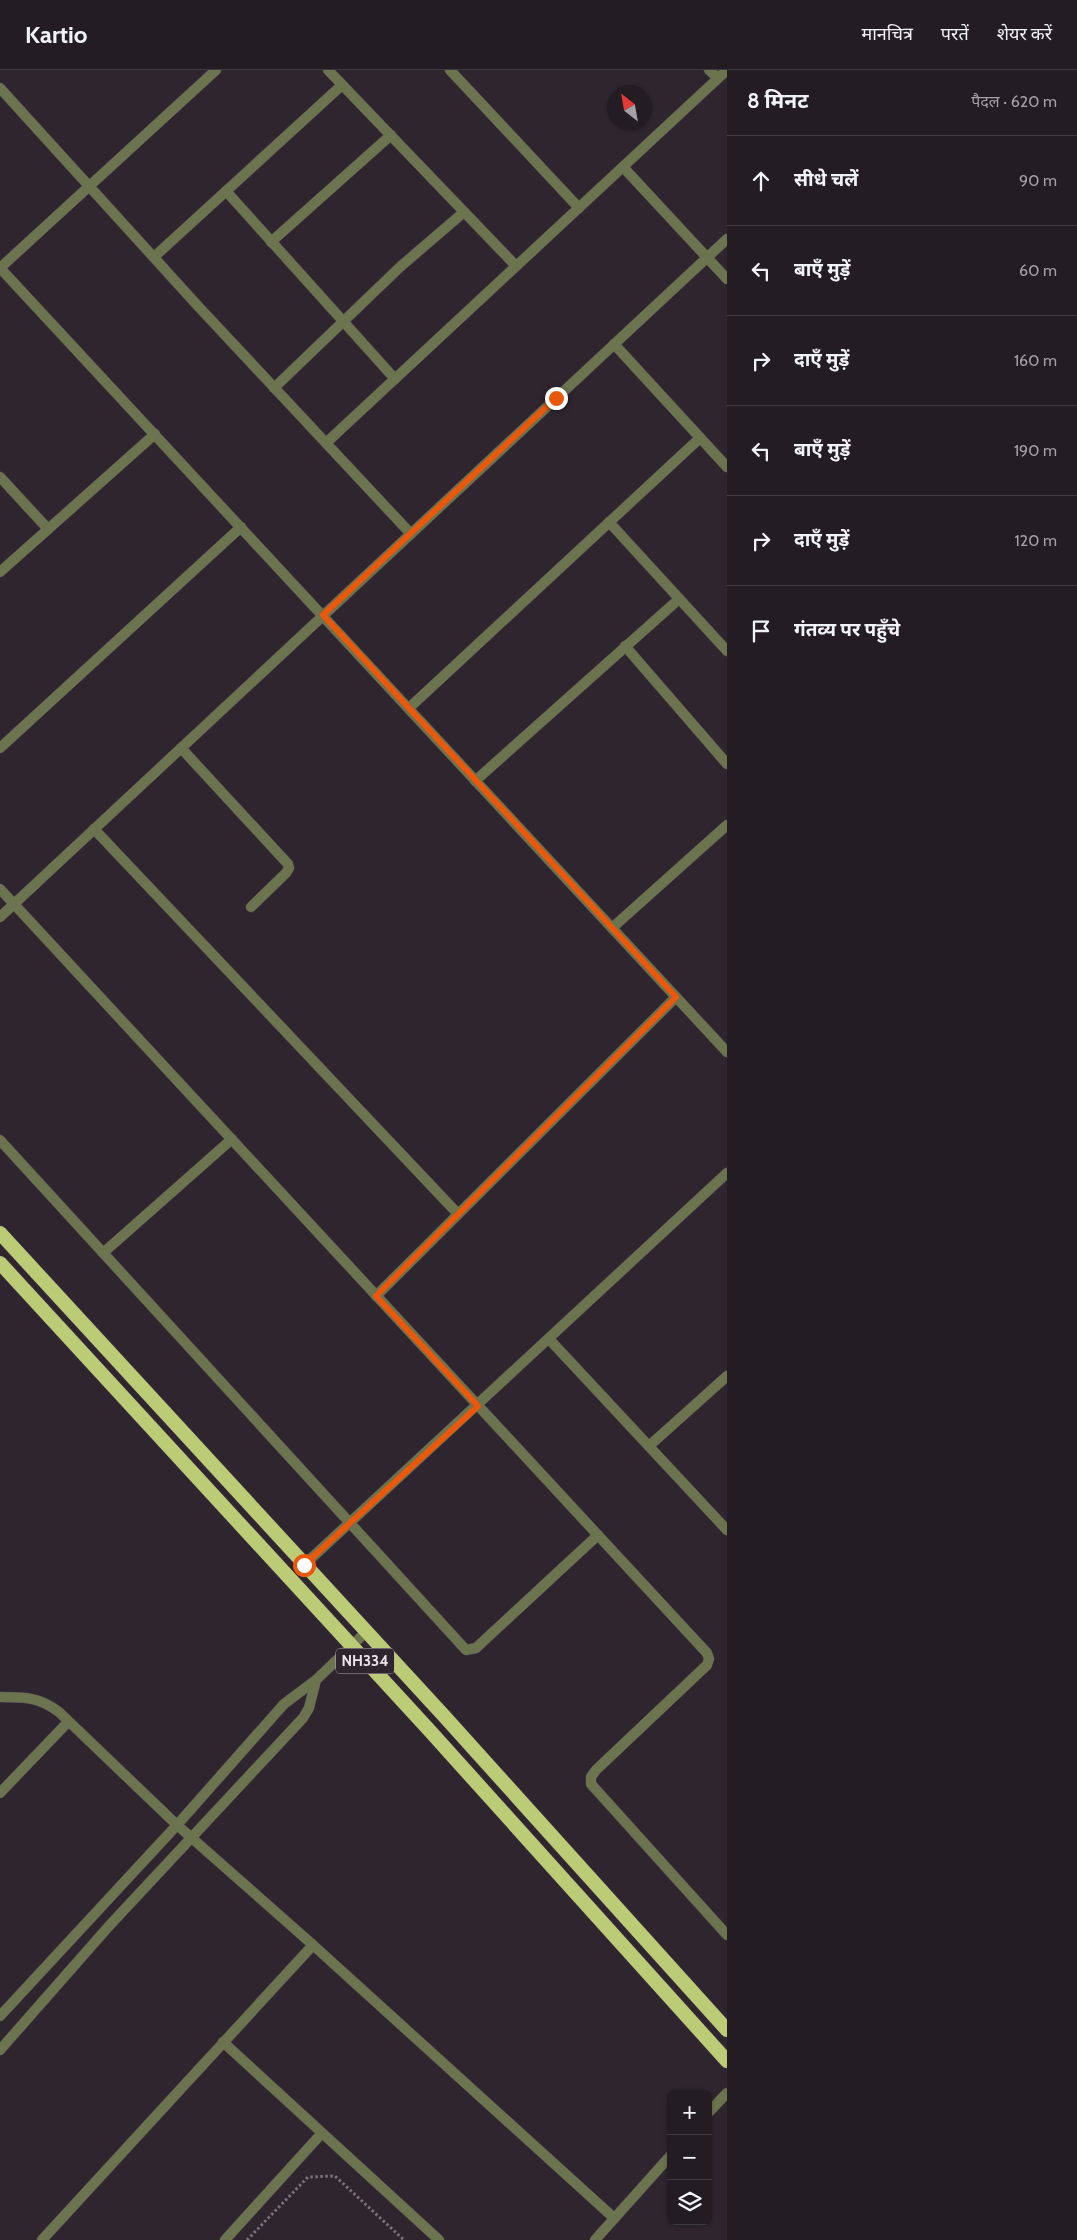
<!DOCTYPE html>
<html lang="hi">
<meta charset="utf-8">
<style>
:root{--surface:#231c23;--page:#2f2930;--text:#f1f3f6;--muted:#a3a1a6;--line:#403a41}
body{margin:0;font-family:Cabin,"Noto Sans Devanagari",sans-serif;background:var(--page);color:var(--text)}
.controls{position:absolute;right:15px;bottom:15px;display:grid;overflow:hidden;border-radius:8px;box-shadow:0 1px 4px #0004}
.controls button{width:45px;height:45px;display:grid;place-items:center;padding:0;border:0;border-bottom:1px solid var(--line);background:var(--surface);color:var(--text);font:25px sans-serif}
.compass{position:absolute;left:607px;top:15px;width:45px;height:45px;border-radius:50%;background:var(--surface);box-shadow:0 1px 4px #0004;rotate:329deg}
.stop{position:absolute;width:15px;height:15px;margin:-11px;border:4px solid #ea580c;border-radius:50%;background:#fff}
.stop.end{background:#ea580c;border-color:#fff;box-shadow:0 1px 5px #0008}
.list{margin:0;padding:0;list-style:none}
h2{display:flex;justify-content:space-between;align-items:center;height:65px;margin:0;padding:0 20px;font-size:21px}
h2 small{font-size:16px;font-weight:400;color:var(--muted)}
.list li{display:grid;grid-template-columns:32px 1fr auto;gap:15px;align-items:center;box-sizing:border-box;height:90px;padding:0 20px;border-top:1px solid var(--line)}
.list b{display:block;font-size:19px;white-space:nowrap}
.list em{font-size:16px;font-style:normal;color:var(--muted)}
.icon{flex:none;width:28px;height:28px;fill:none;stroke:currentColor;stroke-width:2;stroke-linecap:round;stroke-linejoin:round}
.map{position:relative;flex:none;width:727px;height:2170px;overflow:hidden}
header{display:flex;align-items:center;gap:30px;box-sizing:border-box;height:70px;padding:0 25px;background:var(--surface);border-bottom:1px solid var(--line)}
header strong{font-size:24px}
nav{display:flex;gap:28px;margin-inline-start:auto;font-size:18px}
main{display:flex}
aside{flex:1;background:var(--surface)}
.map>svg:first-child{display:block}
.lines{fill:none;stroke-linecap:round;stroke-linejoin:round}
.service-casing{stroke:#494049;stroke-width:11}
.minor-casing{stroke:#494049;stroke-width:11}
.trunk-casing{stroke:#494049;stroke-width:15}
.path{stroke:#797179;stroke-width:3;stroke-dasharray:2.5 2.5;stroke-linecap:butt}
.service{stroke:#6c734f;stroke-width:10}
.minor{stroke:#6c734f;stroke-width:10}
.trunk{stroke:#bccc76;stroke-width:14}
.route{stroke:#ea580c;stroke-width:6}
.labels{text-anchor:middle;stroke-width:5;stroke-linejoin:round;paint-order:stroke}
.shield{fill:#2f252f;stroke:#b3abb3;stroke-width:1}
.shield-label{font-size:15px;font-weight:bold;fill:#ebe5eb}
</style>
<header>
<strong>Kartio</strong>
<nav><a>मानचित्र</a><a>परतें</a><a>शेयर करें</a></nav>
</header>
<main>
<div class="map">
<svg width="727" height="2170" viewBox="0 0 727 2170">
<rect width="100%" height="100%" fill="#2f252f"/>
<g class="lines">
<defs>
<polyline id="service" points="181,678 288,794 289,798 286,803 251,837"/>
<g id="minor">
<polyline points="328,0 516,196"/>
<polyline points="450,0 579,138"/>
<polyline points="709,0 718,8"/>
<polyline points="0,18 197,235 411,464"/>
<polyline points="623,97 727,209"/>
<polyline points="226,121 395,309"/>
<polyline points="271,172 391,65"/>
<polyline points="154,187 342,15"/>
<polyline points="0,198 727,982"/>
<polyline points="0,198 216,0"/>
<polyline points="614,274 727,397"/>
<polyline points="274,318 400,197 464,142"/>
<polyline points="326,373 727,0"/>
<polyline points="0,407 48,459"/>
<polyline points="609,452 727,581"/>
<polyline points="0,502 155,364"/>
<polyline points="625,576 727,694"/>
<polyline points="409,638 700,368"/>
<polyline points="0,678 241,457"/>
<polyline points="475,711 679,529"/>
<polyline points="94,759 458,1144"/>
<polyline points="0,819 707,1583 709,1589 707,1595 596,1700 591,1707 591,1714 727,1865"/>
<polyline points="0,847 727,169"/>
<polyline points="612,858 727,755"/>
<polyline points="0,1070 466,1580 476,1578 598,1465"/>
<polyline points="103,1183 232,1069"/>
<polyline points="376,1226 676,927"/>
<polyline points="549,1269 727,1460"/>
<polyline points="649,1376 727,1306"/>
<polyline points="304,1495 727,1103"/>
<path d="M 0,1627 C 25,1627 39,1627 59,1642 L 177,1755 L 313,1875 L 614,2148"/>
<polyline points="0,1723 68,1652"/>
<polyline points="0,1946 177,1755 284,1634 316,1610 366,1562"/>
<polyline points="223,1972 439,2170"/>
<polyline points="0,1980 109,1856 303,1648 309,1638 316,1610"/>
<polyline points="708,2043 727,2023"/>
<polyline points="42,2170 313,1875"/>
<polyline points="225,2170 322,2063"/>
<polyline points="595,2170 671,2085"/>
</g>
<g id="trunk">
<polyline points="0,1163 445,1647 727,1960"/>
<polyline points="0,1193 430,1661 727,1991"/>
</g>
</defs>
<use href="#service" class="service-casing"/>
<use href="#minor" class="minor-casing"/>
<use href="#trunk" class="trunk-casing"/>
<polyline class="path" points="247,2170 308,2107 335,2106 404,2170"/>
<use href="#service" class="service"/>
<use href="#minor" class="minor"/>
<use href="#trunk" class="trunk"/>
</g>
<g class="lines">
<polyline class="route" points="304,1495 478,1336 376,1226 676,927 323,545 556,328"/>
</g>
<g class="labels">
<rect class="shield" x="336" y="1578.5" width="58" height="25" rx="4"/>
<g class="shield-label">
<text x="365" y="1596">NH334</text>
</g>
</g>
</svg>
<div class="controls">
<button>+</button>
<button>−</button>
<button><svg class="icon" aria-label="layers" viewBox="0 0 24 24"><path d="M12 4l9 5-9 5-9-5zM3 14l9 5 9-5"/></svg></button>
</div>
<svg class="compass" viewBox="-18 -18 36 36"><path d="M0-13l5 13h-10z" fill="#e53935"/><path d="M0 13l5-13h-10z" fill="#a3a1a6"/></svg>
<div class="stop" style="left:304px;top:1495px"></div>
<div class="stop end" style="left:556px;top:328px"></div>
</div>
<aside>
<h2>8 मिनट<small>पैदल · 620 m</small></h2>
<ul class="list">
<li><svg class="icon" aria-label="ahead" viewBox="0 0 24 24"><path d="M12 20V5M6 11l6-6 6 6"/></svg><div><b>सीधे चलें</b></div><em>90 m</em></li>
<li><svg class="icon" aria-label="left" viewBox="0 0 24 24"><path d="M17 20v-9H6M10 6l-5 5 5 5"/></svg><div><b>बाएँ मुड़ें</b></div><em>60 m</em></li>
<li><svg class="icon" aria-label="right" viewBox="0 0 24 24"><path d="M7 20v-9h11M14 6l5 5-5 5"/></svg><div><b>दाएँ मुड़ें</b></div><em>160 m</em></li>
<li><svg class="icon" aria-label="left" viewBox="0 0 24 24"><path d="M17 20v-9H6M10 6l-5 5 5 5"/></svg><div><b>बाएँ मुड़ें</b></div><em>190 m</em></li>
<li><svg class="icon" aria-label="right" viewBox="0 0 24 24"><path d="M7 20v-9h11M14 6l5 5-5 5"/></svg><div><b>दाएँ मुड़ें</b></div><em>120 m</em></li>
<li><svg class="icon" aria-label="arrive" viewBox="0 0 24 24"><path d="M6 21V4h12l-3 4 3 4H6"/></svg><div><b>गंतव्य पर पहुँचे</b></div></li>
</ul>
</aside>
</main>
